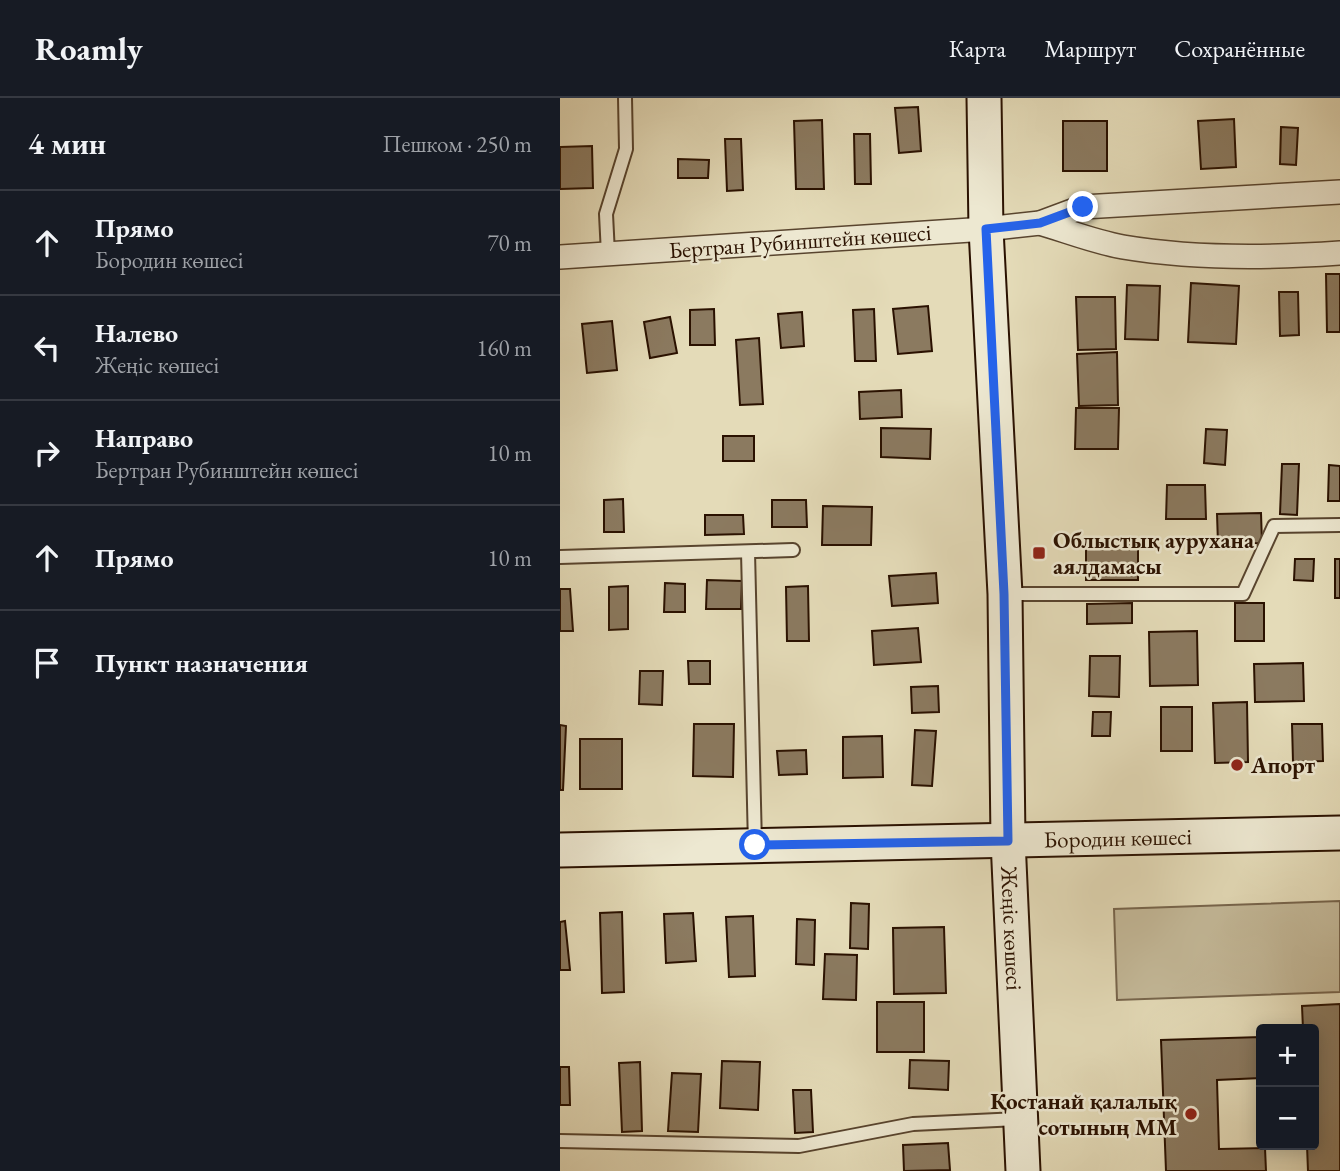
<!DOCTYPE html>
<html lang="ru">
<meta charset="utf-8">
<style>
:root{--surface:#171b24;--page:#20242c;--text:#f1f3f6;--muted:#9ea1a6;--line:#363941}
body{margin:0;font-family:"EB Garamond",serif;background:var(--page);color:var(--text)}
.controls{position:absolute;right:21px;bottom:21px;display:grid;overflow:hidden;border-radius:7px;box-shadow:0 4px 18px #0003}
.controls button{width:63px;height:63px;display:grid;place-items:center;padding:0;border:0;border-bottom:2px solid var(--line);background:var(--surface);color:var(--text);font:35px sans-serif}
.stop{position:absolute;width:21px;height:21px;margin:-16px;border:5px solid #2563eb;border-radius:50%;background:#fff}
.stop.end{background:#2563eb;border-color:#fff;box-shadow:0 2px 7px #0008}
.list{margin:0;padding:0;list-style:none}
h2{display:flex;justify-content:space-between;align-items:center;height:91px;margin:0;padding:0 28px;font-size:30px}
h2 small{font-size:23px;font-weight:400;color:var(--muted)}
.list li{display:grid;grid-template-columns:46px 1fr auto;gap:21px;align-items:center;box-sizing:border-box;height:105px;padding:0 28px;border-top:2px solid var(--line)}
.list b{display:block;font-size:26px;white-space:nowrap}
.list p{margin:0;font-size:23px;white-space:nowrap;color:var(--muted)}
.list em{font-size:23px;font-style:normal;color:var(--muted)}
.icon{flex:none;width:38px;height:38px;fill:none;stroke:currentColor;stroke-width:2;stroke-linecap:round;stroke-linejoin:round}
.map{position:relative;flex:none;width:780px;height:1073px;overflow:hidden}
header{display:flex;align-items:center;gap:42px;box-sizing:border-box;height:98px;padding:0 35px;background:var(--surface);border-bottom:2px solid var(--line)}
header strong{font-size:33px}
nav{display:flex;gap:38px;margin-inline-start:auto;font-size:24px}
main{display:flex}
aside{flex:1;background:var(--surface)}
.map>svg:first-child{display:block}
.grass{fill:#c4b999;stroke:#77654c;stroke-width:2}
.building{fill:#8b7a60;stroke:#2a1100;stroke-width:2}
.lines{fill:none;stroke-linecap:round;stroke-linejoin:round}
.lane-casing{stroke:#58442e;stroke-width:16}
.street-casing{stroke:#58442e;stroke-width:26}
.secondary-casing{stroke:#2a1100;stroke-width:37}
.lane{stroke:#ede8d1;stroke-width:12}
.street{stroke:#ede8d1;stroke-width:23}
.secondary{stroke:#ede8d1;stroke-width:33}
.route{stroke:#2563eb;stroke-width:9}
.poi-dot{fill:#8f2418;stroke:#ede8d1;stroke-width:2.5}
.labels{text-anchor:middle;stroke-width:5;stroke-linejoin:round;paint-order:stroke}
.street-label{font-size:23px;fill:#2a1100;stroke:#ede8d1}
.poi-label{font-size:23px;font-weight:bold;fill:#2a1100;stroke:#ede8d1;text-anchor:start}
</style>
<header>
<strong>Roamly</strong>
<nav><a>Карта</a><a>Маршрут</a><a>Сохранённые</a></nav>
</header>
<main>
<aside>
<h2>4 мин<small>Пешком · 250 m</small></h2>
<ul class="list">
<li><svg class="icon" aria-label="ahead" viewBox="0 0 24 24"><path d="M12 20V5M6 11l6-6 6 6"/></svg><div><b>Прямо</b><p>Бородин көшесі</p></div><em>70 m</em></li>
<li><svg class="icon" aria-label="left" viewBox="0 0 24 24"><path d="M17 20v-9H6M10 6l-5 5 5 5"/></svg><div><b>Налево</b><p>Жеңіс көшесі</p></div><em>160 m</em></li>
<li><svg class="icon" aria-label="right" viewBox="0 0 24 24"><path d="M7 20v-9h11M14 6l5 5-5 5"/></svg><div><b>Направо</b><p>Бертран Рубинштейн көшесі</p></div><em>10 m</em></li>
<li><svg class="icon" aria-label="ahead" viewBox="0 0 24 24"><path d="M12 20V5M6 11l6-6 6 6"/></svg><div><b>Прямо</b></div><em>10 m</em></li>
<li><svg class="icon" aria-label="arrive" viewBox="0 0 24 24"><path d="M6 21V4h12l-3 4 3 4H6"/></svg><div><b>Пункт назначения</b></div></li>
</ul>
</aside>
<div class="map">
<svg width="780" height="1073" viewBox="0 0 780 1073">
<rect width="100%" height="100%" fill="#e4dbb8"/>
<filter id="stains"><feTurbulence type="fractalNoise" baseFrequency=".00286" numOctaves="4"/><feColorMatrix values="0 0 0 0 .2 0 0 0 0 .09 0 0 0 0 .02 0 0 0 .5 -.17"/></filter>
<radialGradient id="worn" r=".72"><stop offset=".6" stop-color="#630" stop-opacity="0"/><stop offset="1" stop-color="#630" stop-opacity=".3"/></radialGradient>
<polygon class="grass" points="780,803 780,894 557,902 554,811"/>
<g class="building">
<polygon points="358,9 361,53 339,55 335,10"/>
<polygon points="674,21 676,69 641,71 638,23"/>
<polygon points="262,22 264,91 236,91 234,23"/>
<rect x="503" y="23" width="44" height="50"/>
<polygon points="721,29 738,30 736,67 720,66"/>
<polygon points="294,36 310,36 311,86 295,86"/>
<polygon points="165,41 181,41 183,92 167,93"/>
<polygon points="32,48 33,90 0,91 0,49"/>
<polygon points="118,61 149,62 148,80 118,80"/>
<polygon points="766,176 780,176 780,234 767,234"/>
<polygon points="631,185 679,188 676,246 628,244"/>
<polygon points="567,187 600,188 598,242 565,241"/>
<polygon points="719,194 738,194 739,237 720,238"/>
<polygon points="516,199 555,199 556,251 518,252"/>
<polygon points="368,208 372,253 338,256 333,211"/>
<polygon points="154,211 155,247 130,247 130,212"/>
<polygon points="314,211 316,263 295,263 293,212"/>
<polygon points="242,214 244,248 221,250 218,216"/>
<polygon points="110,219 117,255 90,260 84,224"/>
<polygon points="52,223 57,272 27,275 22,226"/>
<polygon points="199,240 203,306 180,307 176,242"/>
<polygon points="557,254 558,307 519,308 517,256"/>
<polygon points="341,292 342,319 300,321 299,294"/>
<polygon points="516,310 559,310 558,351 515,351"/>
<polygon points="321,330 371,331 370,361 321,359"/>
<polygon points="646,331 667,332 665,367 644,365"/>
<rect x="163" y="338" width="31" height="25"/>
<polygon points="722,366 739,366 737,417 720,416"/>
<polygon points="769,367 780,368 780,403 768,403"/>
<polygon points="607,387 645,387 646,421 606,421"/>
<polygon points="63,401 64,434 44,434 44,402"/>
<polygon points="212,402 246,402 247,429 212,429"/>
<polygon points="263,408 312,409 311,447 262,447"/>
<polygon points="701,415 702,445 658,446 657,416"/>
<polygon points="145,417 183,417 184,436 145,437"/>
<rect x="526" y="446" width="52" height="36"/>
<polygon points="735,461 754,461 753,483 734,482"/>
<rect x="775" y="461" width="5" height="39"/>
<polygon points="376,475 378,505 332,508 329,478"/>
<polygon points="147,482 182,483 181,511 146,511"/>
<polygon points="105,485 125,486 125,514 104,514"/>
<polygon points="68,488 68,531 49,532 49,489"/>
<polygon points="248,488 249,543 227,543 226,489"/>
<polygon points="0,491 10,491 13,533 0,533"/>
<polygon points="572,505 572,525 527,526 527,506"/>
<rect x="675" y="505" width="29" height="38"/>
<polygon points="358,530 361,564 314,567 312,533"/>
<polygon points="637,533 638,587 590,588 589,534"/>
<polygon points="530,558 560,558 559,599 529,598"/>
<polygon points="128,563 150,563 150,586 129,586"/>
<polygon points="743,565 744,603 695,604 694,566"/>
<polygon points="80,573 103,573 102,607 79,606"/>
<polygon points="378,588 379,614 352,615 351,589"/>
<polygon points="687,604 688,664 655,665 653,605"/>
<rect x="601" y="609" width="31" height="44"/>
<polygon points="533,614 551,614 550,638 532,638"/>
<polygon points="134,626 174,626 173,679 133,678"/>
<polygon points="732,626 762,626 763,663 733,664"/>
<polygon points="0,627 6,628 3,692 0,692"/>
<polygon points="355,632 376,633 372,688 352,687"/>
<polygon points="322,638 323,679 283,680 283,639"/>
<rect x="20" y="641" width="42" height="50"/>
<polygon points="246,652 247,676 219,677 217,653"/>
<polygon points="291,805 309,806 308,851 290,850"/>
<polygon points="62,814 64,894 42,895 40,815"/>
<polygon points="133,815 136,863 106,865 104,816"/>
<polygon points="193,818 195,878 169,879 166,819"/>
<polygon points="237,821 255,822 254,867 236,866"/>
<polygon points="5,823 10,872 0,872 0,824"/>
<polygon points="384,829 386,895 334,896 333,830"/>
<polygon points="265,856 297,857 296,902 263,901"/>
<rect x="317" y="904" width="47" height="50"/>
<polygon points="780,906 780,1073 748,1073 747,1047 754,1047 754,931 743,931 742,908"/>
<polygon points="701,939 701,980 657,982 659,1051 705,1050 706,1073 606,1073 601,942"/>
<polygon points="350,962 389,963 388,992 349,990"/>
<polygon points="162,963 200,964 198,1012 160,1010"/>
<polygon points="80,964 82,1033 62,1034 59,965"/>
<polygon points="0,969 9,969 10,1007 0,1007"/>
<polygon points="112,975 141,976 138,1034 108,1033"/>
<polygon points="233,992 251,992 253,1034 235,1035"/>
<polygon points="388,1045 390,1072 344,1073 343,1047"/>
</g>
<g class="lines">
<defs>
<g id="lane">
<polyline points="48,156 46,116 66,51 65,0"/>
<polyline points="188,454 195,747"/>
<polyline points="0,459 233,452"/>
<polyline points="445,496 683,496 714,428 780,427"/>
<polyline points="0,1043 239,1048 353,1026 460,1021"/>
</g>
<g id="street">
<path d="M 480,125 C 507,133 535,144 563,149 C 634,161 709,160 780,155"/>
<polyline points="0,159 426,131 480,125 523,109 780,94"/>
</g>
<g id="secondary">
<path id="s1" d="M 424,0 L 426,131 L 445,496 L 448,742 L 463,1073"/>
<path id="s2" d="M 0,752 L 780,735"/>
</g>
</defs>
<use href="#lane" class="lane-casing"/>
<use href="#street" class="street-casing"/>
<use href="#secondary" class="secondary-casing"/>
<use href="#lane" class="lane"/>
<use href="#street" class="street"/>
<use href="#secondary" class="secondary"/>
</g>
<g class="lines">
<polyline class="route" points="195,747 448,743 444,496 426,131 480,125 523,109"/>
</g>
<g class="poi-dot">
<rect x="472" y="448" width="14" height="14" rx="3.5"/>
<circle cx="677" cy="667" r="7"/>
<circle cx="631" cy="1016" r="7"/>
</g>
<g class="labels">
<g class="street-label">
<text transform="translate(240 143) rotate(-4)" y="8">Бертран Рубинштейн көшесі</text>
<text dy="8" stroke="none"><textPath href="#s2" startOffset="558">Бородин көшесі</textPath></text>
<text dy="8" stroke="none"><textPath href="#s1" startOffset="831">Жеңіс көшесі</textPath></text>
</g>
<g class="poi-label">
<text x="493" y="450">Облыстық аурухана<tspan x="493" dy="26">аялдамасы</tspan></text>
<text x="691" y="675">Апорт</text>
<text x="617" y="1011" text-anchor="end">Қостанай қалалық<tspan x="617" dy="26">сотының ММ</tspan></text>
</g>
</g>
<rect width="100%" height="100%" filter="url(#stains)"/>
<rect width="100%" height="100%" fill="url(#worn)"/>
</svg>
<div class="controls">
<button>+</button>
<button>−</button>
</div>
<div class="stop" style="left:195px;top:747px"></div>
<div class="stop end" style="left:523px;top:109px"></div>
</div>
</main>
